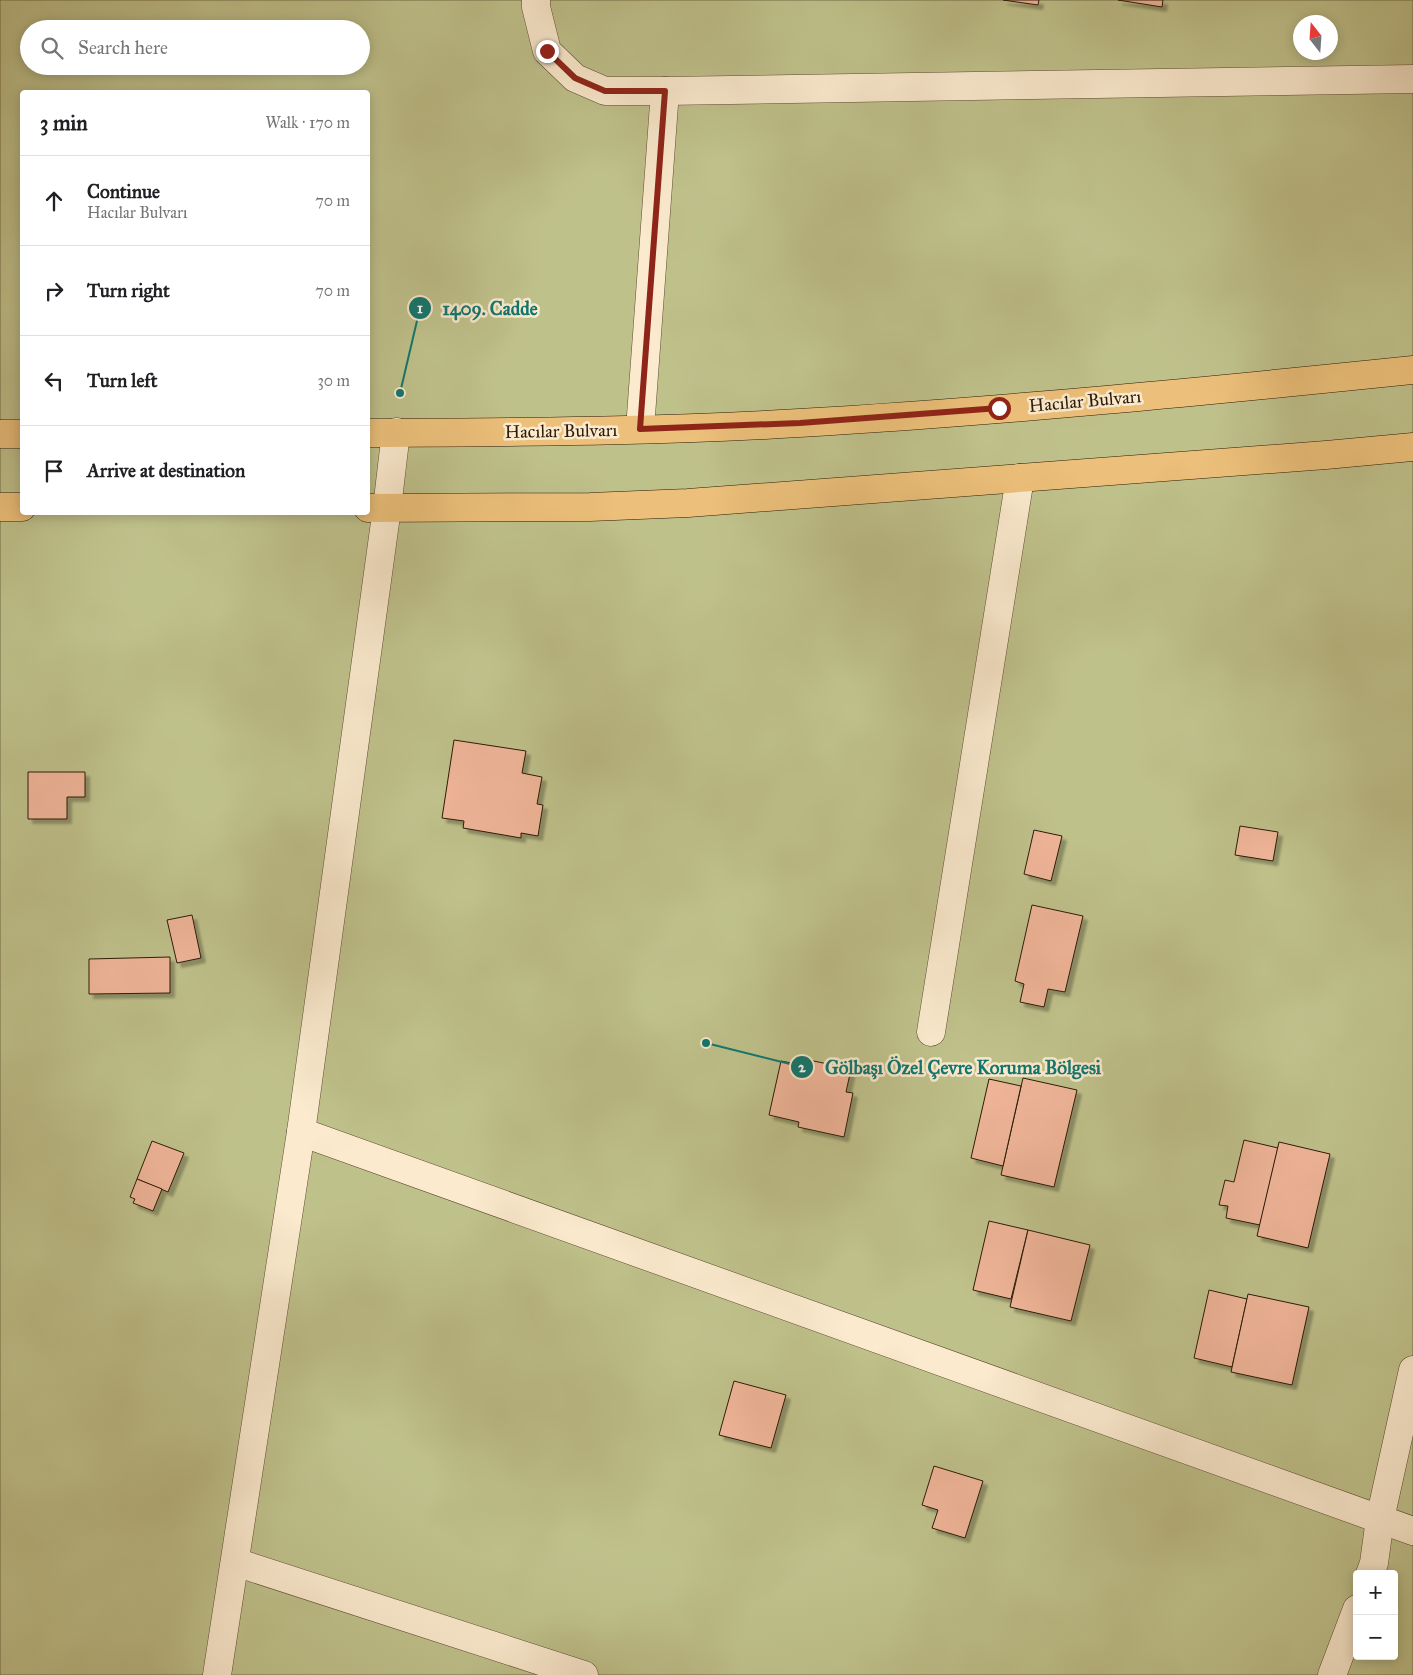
<!DOCTYPE html>
<meta charset="utf-8">
<style>
:root{--surface:#fff;--page:#f2f2f2;--text:#202124;--muted:#757577;--line:#e0e0e0}
body{margin:0;font-family:"IM FELL Great Primer",serif;background:var(--page);color:var(--text)}
.controls{position:absolute;right:15px;bottom:15px;display:grid;overflow:hidden;border-radius:5px;box-shadow:0 2px 12px #0003}
.controls button{width:45px;height:45px;display:grid;place-items:center;padding:0;border:0;border-bottom:1px solid var(--line);background:var(--surface);color:var(--text);font:25px sans-serif}
.compass{position:absolute;left:1293px;top:15px;width:45px;height:45px;border-radius:50%;background:var(--surface);box-shadow:0 2px 12px #0003;rotate:343deg}
.stop{position:absolute;width:15px;height:15px;margin:-11px;border:4px solid #8f2418;border-radius:50%;background:#fff}
.stop.end{background:#8f2418;border-color:#fff;box-shadow:0 1px 5px #0008}
.list{margin:0;padding:0;list-style:none}
h2{display:flex;justify-content:space-between;align-items:center;height:65px;margin:0;padding:0 20px;font-size:21px}
h2 small{font-size:16px;font-weight:400;color:var(--muted)}
.list li{display:grid;grid-template-columns:32px 1fr auto;gap:15px;align-items:center;box-sizing:border-box;height:90px;padding:0 20px;border-top:1px solid var(--line)}
.list b{display:block;font-size:19px;white-space:nowrap}
.list p{margin:0;font-size:16px;white-space:nowrap;color:var(--muted)}
.list em{font-size:16px;font-style:normal;color:var(--muted)}
.icon{flex:none;width:28px;height:28px;fill:none;stroke:currentColor;stroke-width:2;stroke-linecap:round;stroke-linejoin:round}
.map{position:relative;flex:none;width:1413px;height:1675px;overflow:hidden}
.search{position:absolute;background:var(--surface);box-shadow:0 2px 12px #0003;left:20px;top:20px;width:350px;height:55px;display:flex;align-items:center;gap:12px;box-sizing:border-box;padding:0 18px;border-radius:28px;color:var(--muted);font-size:19px}
.panel{position:absolute;background:var(--surface);box-shadow:0 2px 12px #0003;left:20px;top:90px;width:350px;height:425px;border-radius:5px}
.map>svg:first-child{display:block}
.park{fill:#bfc18b;stroke:#756e49;fill-rule:evenodd}
.building{fill:#f0b599;stroke:#2b1a07;filter:url(#shadow)}
.lines{fill:none;stroke-linecap:round;stroke-linejoin:round}
.minor-casing{stroke:#5e4b32;stroke-width:29}
.major-casing{stroke:#2b1a07;stroke-width:29}
.minor{stroke:#fbeace;stroke-width:28}
.major{stroke:#ecc07a;stroke-width:28}
.route{stroke:#8f2418;stroke-width:6}
.labels{text-anchor:middle;stroke-width:5;stroke-linejoin:round;paint-order:stroke}
.street-label{font-size:18px;fill:#2b1a07;stroke:#fbeace}
.leader{fill:none;stroke:#0f766e;stroke-width:2}
.callout-dot{fill:#0f766e;stroke:#fbeace;stroke-width:2}
.mark-label{font-size:15px;text-anchor:middle;font-weight:bold;fill:#fff}
.callout-label{font-size:19px;text-anchor:middle;font-weight:bold;fill:#0f766e;stroke:#fbeace;stroke-width:5;stroke-linejoin:round;paint-order:stroke}
</style>
<div class="map">
<svg width="1413" height="1675" viewBox="0 0 1413 1675">
<defs>
<filter id="shadow"><feDropShadow dx="4.5" dy="4.5" stdDeviation="1" flood-color="#0004"/></filter>
</defs>
<rect width="100%" height="100%" fill="#f9dfb3"/>
<filter id="stains"><feTurbulence type="fractalNoise" baseFrequency=".004" numOctaves="4"/><feColorMatrix values="0 0 0 0 .2 0 0 0 0 .09 0 0 0 0 .02 0 0 0 .5 -.17"/></filter>
<radialGradient id="worn" r=".72"><stop offset=".6" stop-color="#630" stop-opacity="0"/><stop offset="1" stop-color="#630" stop-opacity=".3"/></radialGradient>
<path class="park" d="M 0,0 L 1413,0 L 1413,1675 L 0,1675 ZM 1300,22 L 1330,22 L 1330,52 L 1300,52 ZM 29,29 L 361,29 L 361,66 L 29,66 ZM 22,92 L 368,92 L 368,512 L 22,512 ZM 1357,1574 L 1394,1574 L 1394,1656 L 1357,1656 Z"/>
<g class="building">
<polygon points="1003,0 1039,0 1038,5"/>
<polygon points="1118,0 1163,0 1162,7"/>
<polygon points="454,740 526,751 522,773 542,777 537,804 543,805 538,836 521,833 521,838 463,828 464,821 442,818"/>
<polygon points="28,772 85,772 85,797 67,797 67,819 28,819"/>
<polygon points="1240,826 1278,832 1273,861 1235,855"/>
<polygon points="1034,830 1062,836 1051,881 1024,874"/>
<polygon points="1032,905 1083,916 1065,992 1048,989 1044,1007 1020,1002 1024,984 1015,981"/>
<polygon points="192,915 201,958 177,963 167,920"/>
<polygon points="170,957 170,993 89,994 89,959"/>
<polygon points="809,1060 851,1069 846,1092 853,1093 844,1137 798,1127 799,1122 769,1115 781,1061 808,1066"/>
<polygon points="1023,1078 1077,1090 1054,1187 1001,1175"/>
<polygon points="989,1079 1021,1086 1003,1166 971,1158"/>
<polygon points="1244,1140 1278,1148 1260,1225 1226,1218 1228,1206 1219,1205 1225,1180 1234,1182"/>
<polygon points="152,1141 184,1153 168,1192 137,1179"/>
<polygon points="1279,1142 1330,1154 1308,1248 1257,1236"/>
<polygon points="137,1179 162,1189 153,1211 133,1203 135,1199 130,1197"/>
<polygon points="989,1221 1028,1230 1011,1299 973,1290"/>
<polygon points="1028,1230 1090,1245 1071,1321 1010,1307"/>
<polygon points="1209,1290 1247,1299 1232,1367 1194,1358"/>
<polygon points="1248,1294 1309,1307 1292,1385 1231,1372"/>
<polygon points="734,1381 786,1395 771,1448 719,1435"/>
<polygon points="934,1466 983,1481 965,1538 932,1528 938,1510 922,1505"/>
</g>
<g class="lines">
<defs>
<g id="minor">
<polyline points="536,0 536,7 547,51 575,78 605,91 665,91 1413,79"/>
<polyline points="640,429 665,91"/>
<polyline points="931,1032 1020,478"/>
<polyline points="301,1132 1413,1531"/>
<polyline points="235,1562 584,1675"/>
<polyline points="1370,1574 1374,1563 1380,1519 1413,1370"/>
<polyline points="217,1675 301,1132 387,508 396,432"/>
<polyline points="1332,1675 1357,1609"/>
</g>
<g id="major">
<path d="M 368,433 C 511,432 655,432 799,423 C 1004,411 1209,391 1413,370"/>
<polyline points="0,434 22,434"/>
<polyline points="0,507 22,507"/>
<polyline points="368,508 590,507 688,503 1326,455 1413,447"/>
</g>
</defs>
<use href="#minor" class="minor-casing"/>
<use href="#major" class="major-casing"/>
<use href="#minor" class="minor"/>
<use href="#major" class="major"/>
</g>
<g class="lines">
<polyline class="route" points="547,51 575,78 605,91 665,91 640,429 800,423 999,408"/>
</g>
<g class="labels">
<g class="street-label">
<text transform="translate(1085 401) rotate(-5)" y="6">Hacılar Bulvarı</text>
<text transform="translate(561 431) rotate(-1)" y="6">Hacılar Bulvarı</text>
</g>
</g>
<path class="leader" d="M400 393L420 308M706 1043L802 1067"/>
<g class="callout-dot">
<circle cx="400" cy="393" r="5"/>
<circle cx="706" cy="1043" r="5"/>
<circle cx="420" cy="308" r="12"/>
<circle cx="802" cy="1067" r="12"/>
</g>
<g class="mark-label">
<text x="420" y="313">1</text>
<text x="802" y="1072">2</text>
</g>
<g class="callout-label">
<text x="490" y="315">1409. Cadde</text>
<text x="963" y="1074">Gölbaşı Özel Çevre Koruma Bölgesi</text>
</g>
<rect width="100%" height="100%" filter="url(#stains)"/>
<rect width="100%" height="100%" fill="url(#worn)"/>
</svg>
<div class="controls">
<button>+</button>
<button>−</button>
</div>
<svg class="compass" viewBox="-18 -18 36 36"><path d="M0-13l5 13h-10z" fill="#e53935"/><path d="M0 13l5-13h-10z" fill="#757577"/></svg>
<div class="stop" style="left:999px;top:408px"></div>
<div class="stop end" style="left:547px;top:51px"></div>
<div class="search"><svg class="icon" aria-label="search" viewBox="0 0 24 24"><circle cx="10" cy="10" r="6"/><path d="M15 15l6 6"/></svg>Search here</div>
<section class="panel">
<h2>3 min<small>Walk · 170 m</small></h2>
<ul class="list">
<li><svg class="icon" aria-label="ahead" viewBox="0 0 24 24"><path d="M12 20V5M6 11l6-6 6 6"/></svg><div><b>Continue</b><p>Hacılar Bulvarı</p></div><em>70 m</em></li>
<li><svg class="icon" aria-label="right" viewBox="0 0 24 24"><path d="M7 20v-9h11M14 6l5 5-5 5"/></svg><div><b>Turn right</b></div><em>70 m</em></li>
<li><svg class="icon" aria-label="left" viewBox="0 0 24 24"><path d="M17 20v-9H6M10 6l-5 5 5 5"/></svg><div><b>Turn left</b></div><em>30 m</em></li>
<li><svg class="icon" aria-label="arrive" viewBox="0 0 24 24"><path d="M6 21V4h12l-3 4 3 4H6"/></svg><div><b>Arrive at destination</b></div></li>
</ul>
</section>
</div>
